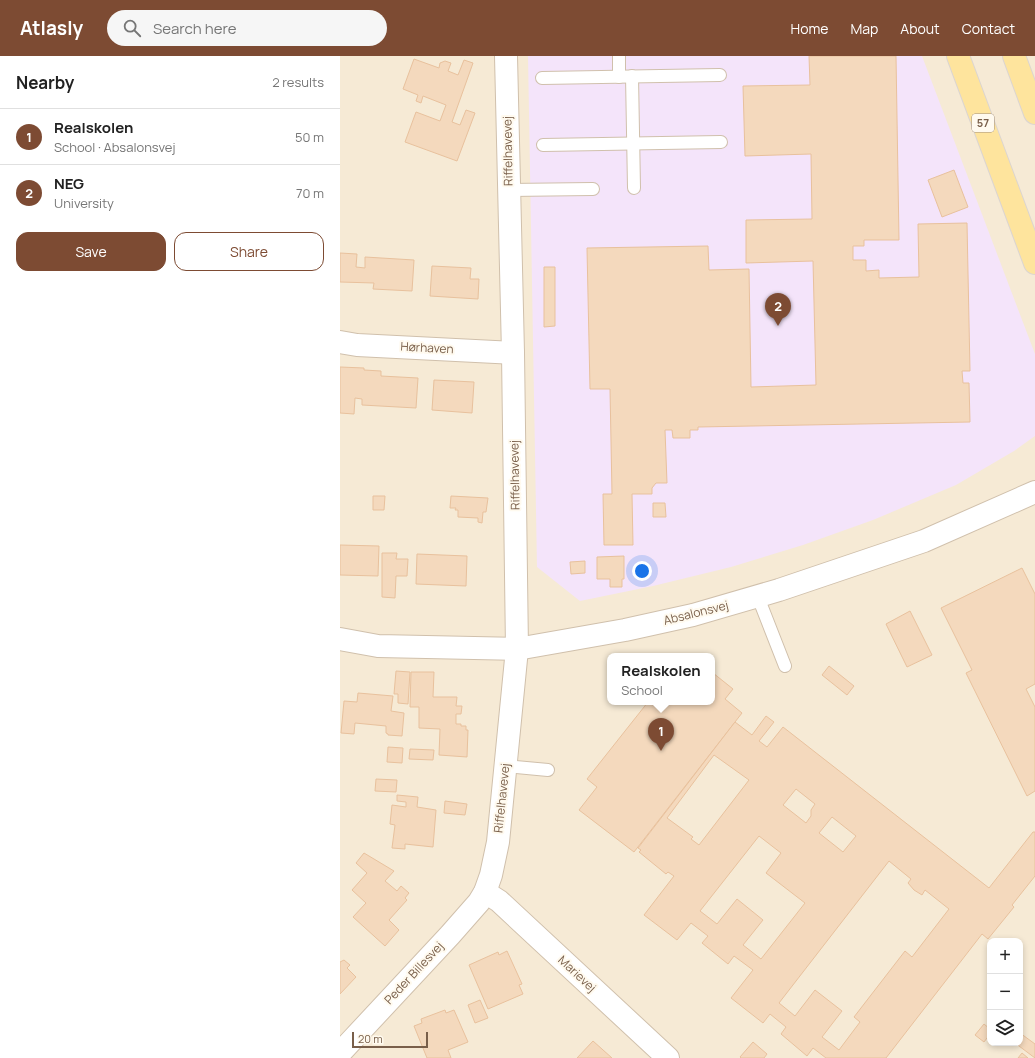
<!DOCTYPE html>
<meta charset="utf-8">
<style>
:root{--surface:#fff;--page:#f6f6f6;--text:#222;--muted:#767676;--line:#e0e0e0;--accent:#7d4b33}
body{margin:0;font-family:Manrope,sans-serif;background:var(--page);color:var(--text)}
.controls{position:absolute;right:12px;bottom:12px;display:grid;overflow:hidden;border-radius:8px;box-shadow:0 2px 6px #0003}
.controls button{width:36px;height:36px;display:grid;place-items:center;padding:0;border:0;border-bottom:1px solid var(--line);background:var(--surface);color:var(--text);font:20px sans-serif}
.scale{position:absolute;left:12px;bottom:10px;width:76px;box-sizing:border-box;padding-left:4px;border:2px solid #795f4a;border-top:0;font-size:11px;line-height:14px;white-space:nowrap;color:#795f4a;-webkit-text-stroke:3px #fffaef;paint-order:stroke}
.you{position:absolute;left:302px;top:515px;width:14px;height:14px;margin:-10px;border:3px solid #fff;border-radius:50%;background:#1a73e8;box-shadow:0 0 0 6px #1a73e833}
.badge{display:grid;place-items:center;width:26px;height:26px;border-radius:50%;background:var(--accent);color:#fff;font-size:13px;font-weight:700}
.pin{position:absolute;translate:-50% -33px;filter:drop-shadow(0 1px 2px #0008)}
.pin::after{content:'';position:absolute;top:21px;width:14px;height:12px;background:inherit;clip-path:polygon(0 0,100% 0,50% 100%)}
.popup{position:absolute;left:267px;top:597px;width:108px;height:52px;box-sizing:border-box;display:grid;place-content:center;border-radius:8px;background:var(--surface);filter:drop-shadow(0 1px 3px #0005);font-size:13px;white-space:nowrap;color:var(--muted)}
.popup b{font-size:15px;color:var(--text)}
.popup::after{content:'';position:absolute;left:50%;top:100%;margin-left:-8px;border:8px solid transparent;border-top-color:var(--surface)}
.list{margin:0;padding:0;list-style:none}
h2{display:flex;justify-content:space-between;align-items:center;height:52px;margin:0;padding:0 16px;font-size:17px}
h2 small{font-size:13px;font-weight:400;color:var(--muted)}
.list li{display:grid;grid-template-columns:26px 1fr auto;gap:12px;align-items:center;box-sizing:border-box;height:56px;padding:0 16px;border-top:1px solid var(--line)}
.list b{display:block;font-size:15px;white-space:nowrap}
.list p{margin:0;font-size:13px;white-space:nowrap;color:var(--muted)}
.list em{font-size:13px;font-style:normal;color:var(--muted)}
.actions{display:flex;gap:8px;padding:12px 16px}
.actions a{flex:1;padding:9px 0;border:1px solid var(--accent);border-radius:12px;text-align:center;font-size:14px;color:var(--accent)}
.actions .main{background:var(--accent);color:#fff}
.icon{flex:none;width:22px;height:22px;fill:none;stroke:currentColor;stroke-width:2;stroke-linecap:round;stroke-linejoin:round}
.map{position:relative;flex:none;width:695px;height:1002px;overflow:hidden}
header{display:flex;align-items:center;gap:24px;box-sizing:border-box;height:56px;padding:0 20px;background:var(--accent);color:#fff}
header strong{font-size:19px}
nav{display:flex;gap:22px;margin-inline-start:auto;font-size:14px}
.search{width:280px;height:36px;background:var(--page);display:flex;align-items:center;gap:10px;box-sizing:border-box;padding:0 14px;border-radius:22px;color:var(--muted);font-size:15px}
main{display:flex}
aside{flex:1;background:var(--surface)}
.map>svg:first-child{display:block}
.residential{fill:#f6ead5;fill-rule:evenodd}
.education{fill:#f4e4fa}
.building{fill:#f4d9bd;stroke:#e8c19d;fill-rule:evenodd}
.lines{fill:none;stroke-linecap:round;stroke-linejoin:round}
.lane-casing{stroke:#d0c0ac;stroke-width:14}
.street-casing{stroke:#d0c0ac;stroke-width:24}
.primary-casing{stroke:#dcd5d0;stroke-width:24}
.lane{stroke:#fff;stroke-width:12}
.street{stroke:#fff;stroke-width:22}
.primary{stroke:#fee49d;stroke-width:22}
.labels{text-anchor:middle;stroke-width:4;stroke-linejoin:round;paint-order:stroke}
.shield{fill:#fffaef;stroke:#a18e7c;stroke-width:1}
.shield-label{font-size:11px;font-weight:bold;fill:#795f4a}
.street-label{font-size:12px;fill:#795f4a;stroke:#fffaef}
</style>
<header>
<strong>Atlasly</strong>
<div class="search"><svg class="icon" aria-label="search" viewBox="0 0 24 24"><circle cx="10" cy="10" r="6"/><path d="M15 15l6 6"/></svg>Search here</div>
<nav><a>Home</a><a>Map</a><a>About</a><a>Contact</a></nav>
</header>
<main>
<aside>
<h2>Nearby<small>2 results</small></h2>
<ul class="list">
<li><span class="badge">1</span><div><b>Realskolen</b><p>School · Absalonsvej</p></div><em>50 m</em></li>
<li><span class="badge">2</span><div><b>NEG</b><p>University</p></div><em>70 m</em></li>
</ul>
<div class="actions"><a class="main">Save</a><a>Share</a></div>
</aside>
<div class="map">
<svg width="695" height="1002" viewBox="0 0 695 1002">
<rect width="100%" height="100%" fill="#fdf7e7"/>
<path class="residential" d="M 0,0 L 695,0 L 695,1002 L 0,1002 ZM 270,600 L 372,600 L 372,646 L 270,646 ZM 650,885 L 680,885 L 680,987 L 650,987 Z"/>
<polygon class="education" points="188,0 582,0 695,298 695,380 674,395 616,429 533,464 463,489 391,511 313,530 240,545 197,511"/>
<g class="building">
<polygon points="469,0 556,0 559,184 524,184 524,190 513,190 513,204 526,204 526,215 539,214 539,222 579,221 578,168 627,167 630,315 622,315 623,327 629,327 630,366 358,371 358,374 350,374 350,382 333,382 332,374 325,374 327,427 316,427 312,432 312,438 292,438 293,489 264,489 263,438 272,438 270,333 250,333 247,192 368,190 369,214 409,213 411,331 476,329 473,205 406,207 406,164 472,163 471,98 405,100 403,30 470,29"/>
<polygon points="74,3 99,12 100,7 105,5 111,7 108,15 118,19 124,4 133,7 112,66 120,69 126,54 135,57 117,105 65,86 76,56 100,65 106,49 83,40 81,47 76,45 78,39 63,33"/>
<polygon points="614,114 628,151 602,161 588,124"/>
<polygon points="0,197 17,198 16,211 25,212 25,201 74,204 72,235 33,233 34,227 0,226"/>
<polygon points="92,210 131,212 130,223 139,223 138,243 90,240"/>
<polygon points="204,211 215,211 215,270 204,271"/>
<polygon points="0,311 24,312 24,314 41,315 41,320 78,322 76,352 22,349 22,343 15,342 14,358 0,357"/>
<polygon points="94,324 134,326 132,357 92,354"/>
<polygon points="33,440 45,440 44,454 33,454"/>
<polygon points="111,440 148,442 146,456 143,456 142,467 138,466 138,462 118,461 118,454 115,454 116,452 110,452"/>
<polygon points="313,447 325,447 326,461 313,461"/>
<polygon points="0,489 39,490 38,520 0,519"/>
<polygon points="42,497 57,497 56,503 68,503 67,520 56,520 55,542 42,541"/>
<polygon points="77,498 127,500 126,530 76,528"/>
<polygon points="284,500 284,523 282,523 282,531 270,531 270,523 257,523 257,501"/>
<polygon points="245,505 245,517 231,518 230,506"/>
<polygon points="682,512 695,538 695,628 686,633 695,651 695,735 687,740 626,617 632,614 601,552"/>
<polygon points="570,555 592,599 567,611 546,568"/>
<polygon points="489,610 514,630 507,639 482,619"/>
<polygon points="56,615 70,616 68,648 58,647 58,638 54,638"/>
<polygon points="71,616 94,616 93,641 117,641 116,650 122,650 121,658 116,658 116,668 121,668 121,670 126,670 126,674 128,674 127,701 99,699 100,673 79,672 79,651 70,651"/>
<polygon points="373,617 393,633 385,643 402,657 294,796 239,754 257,731 247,723 308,646 372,646"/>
<polygon points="18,637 53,640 51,655 64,657 62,680 48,679 48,678 46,677 46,670 15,667 14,678 1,677 4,645 17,646"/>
<path d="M 426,660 L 434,666 L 419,685 L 427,691 L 443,671 L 649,832 L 693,776 L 695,776 L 695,820 L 672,849 L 674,851 L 648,883 L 642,878 L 546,1002 L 486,1002 L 473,992 L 467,1000 L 441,978 L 446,971 L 430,958 L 423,967 L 391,942 L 413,914 L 394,900 L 388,908 L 362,887 L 368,880 L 351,867 L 337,884 L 304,859 L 334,820 L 328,816 L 326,818 L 299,796 L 301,794 L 298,792 L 395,666 L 412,679 ZM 374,699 L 409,724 L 359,789 L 351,783 L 353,781 L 327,762 ZM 456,733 L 475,748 L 471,754 L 471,760 L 466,767 L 443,749 ZM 492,761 L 516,780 L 503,796 L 479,777 ZM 419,780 L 441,797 L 426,817 L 465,847 L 421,903 L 403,889 L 423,864 L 397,843 L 377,868 L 360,855 ZM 549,805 L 571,823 L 568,827 L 574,834 L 582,839 L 585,834 L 609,853 L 572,901 L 565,895 L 514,961 L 520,966 L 499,994 L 482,981 L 502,955 L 475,934 L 455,960 L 439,947 Z"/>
<polygon points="48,691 63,692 62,707 47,706"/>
<polygon points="70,693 94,694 93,704 69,703"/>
<polygon points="36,723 57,724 56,736 35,735"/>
<polygon points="57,739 78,741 77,751 96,754 93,791 65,788 65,793 52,792 55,769 50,768 52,749 66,751 66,746 57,745"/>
<polygon points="105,745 127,748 125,759 104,757"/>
<polygon points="24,797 54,815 45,825 57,835 61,830 69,837 65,842 67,844 49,864 59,874 45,890 13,861 26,847 12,834 27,817 16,807"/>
<polygon points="167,895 182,928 179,929 183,938 148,953 129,909 158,896 159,899"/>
<polygon points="4,904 10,909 7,912 16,921 0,938 0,906"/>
<polygon points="140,944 148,962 135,967 128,949"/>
<polygon points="105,954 106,957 114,954 128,986 108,994 111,1002 87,1002 74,970 82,967 81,963"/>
<polygon points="644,968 650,973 650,978 644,986 635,979"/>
<polygon points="680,977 695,988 695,1002 675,987 680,987"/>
<polygon points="253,985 272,1002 237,1002"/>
<polygon points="413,986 427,998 424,1002 401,1002 400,1001"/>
<polygon points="682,997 688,1002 678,1002"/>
</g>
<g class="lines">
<defs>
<g id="lane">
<polyline points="279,0 279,21"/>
<polyline points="292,20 294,132"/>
<polyline points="202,22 380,19"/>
<polyline points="203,89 381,86"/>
<polyline points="169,134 253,133"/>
<polyline points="418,541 445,610"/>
<polyline points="165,710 208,714"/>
</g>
<g id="street">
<polyline points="0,286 17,289 173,297"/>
<polyline points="0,583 38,590 177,593 285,574 353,559 439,534 584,485 695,436"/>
<polyline points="145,836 159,845 328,1002"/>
<polyline points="0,997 110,879 139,846 145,836 151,819 158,786 177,593 173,297 166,0"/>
</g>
<g id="primary">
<polyline points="618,0 695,207"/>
<polyline points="674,0 695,57"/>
</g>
</defs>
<use href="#lane" class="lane-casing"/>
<use href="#street" class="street-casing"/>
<use href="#primary" class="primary-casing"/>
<use href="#lane" class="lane"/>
<use href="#street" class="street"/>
<use href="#primary" class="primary"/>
</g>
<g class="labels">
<rect class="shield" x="632" y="58" width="22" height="18" rx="3"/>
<g class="shield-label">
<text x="643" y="71">57</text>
</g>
<g class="street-label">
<text transform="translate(168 95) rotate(-91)" y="4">Riffelhavevej</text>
<text transform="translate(87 292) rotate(3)" y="4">Hørhaven</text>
<text transform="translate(175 419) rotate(-91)" y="4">Riffelhavevej</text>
<text transform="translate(356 557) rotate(-14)" y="4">Absalonsvej</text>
<text transform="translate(162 742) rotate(-84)" y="4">Riffelhavevej</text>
<text transform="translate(74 917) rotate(-47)" y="4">Peder Billesvej</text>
<text transform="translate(237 918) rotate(43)" y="4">Marievej</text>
</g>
</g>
</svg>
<div class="controls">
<button>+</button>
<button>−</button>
<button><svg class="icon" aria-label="layers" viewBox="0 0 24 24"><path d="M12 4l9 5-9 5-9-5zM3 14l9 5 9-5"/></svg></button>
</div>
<div class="scale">20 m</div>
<div class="you"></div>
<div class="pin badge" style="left:321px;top:695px">1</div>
<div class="popup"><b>Realskolen</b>School</div>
<div class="pin badge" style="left:438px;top:270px">2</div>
</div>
</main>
